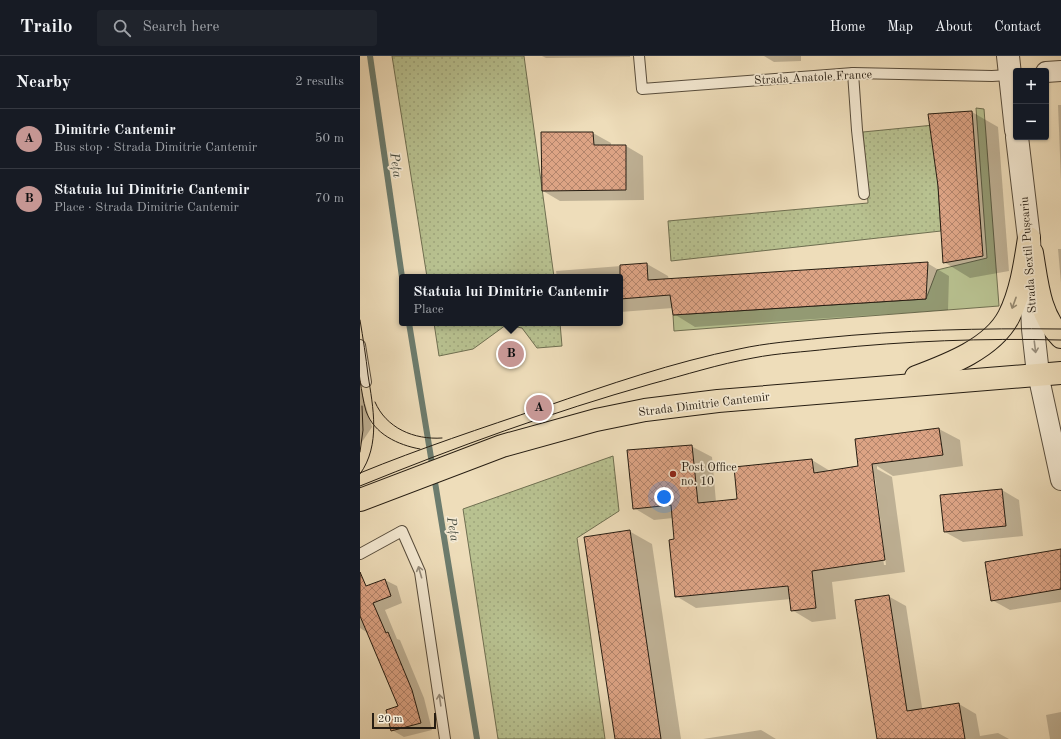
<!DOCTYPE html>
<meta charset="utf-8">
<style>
:root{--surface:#171b24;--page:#20242c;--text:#f1f3f6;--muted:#9ea1a6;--line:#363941;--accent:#c59692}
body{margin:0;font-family:"Old Standard TT",serif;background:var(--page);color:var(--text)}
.controls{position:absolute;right:12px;top:12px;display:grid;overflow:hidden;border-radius:4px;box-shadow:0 1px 3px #0004}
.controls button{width:36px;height:36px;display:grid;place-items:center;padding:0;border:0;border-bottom:1px solid var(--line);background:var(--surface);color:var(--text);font:20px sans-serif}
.scale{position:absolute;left:12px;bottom:10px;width:64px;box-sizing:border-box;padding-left:4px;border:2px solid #261d12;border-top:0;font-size:11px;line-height:14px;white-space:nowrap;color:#261d12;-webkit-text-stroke:3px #f4e9d2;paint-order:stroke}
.you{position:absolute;left:304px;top:441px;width:14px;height:14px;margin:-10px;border:3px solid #fff;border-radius:50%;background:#1a73e8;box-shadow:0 0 0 6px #1a73e833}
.badge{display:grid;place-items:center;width:26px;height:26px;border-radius:50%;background:var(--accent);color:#111;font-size:13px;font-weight:700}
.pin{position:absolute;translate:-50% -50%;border:2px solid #fff;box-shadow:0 1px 4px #0006}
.popup{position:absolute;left:39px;top:218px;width:224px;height:52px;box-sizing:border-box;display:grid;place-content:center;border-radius:4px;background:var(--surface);filter:drop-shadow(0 1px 3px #0005);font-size:13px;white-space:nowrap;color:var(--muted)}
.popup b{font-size:15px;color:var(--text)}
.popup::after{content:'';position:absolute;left:50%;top:100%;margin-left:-8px;border:8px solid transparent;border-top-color:var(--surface)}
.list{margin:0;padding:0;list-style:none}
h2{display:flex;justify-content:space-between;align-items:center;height:52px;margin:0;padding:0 16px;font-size:17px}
h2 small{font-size:13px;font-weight:400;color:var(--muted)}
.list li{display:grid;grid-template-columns:26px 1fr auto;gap:12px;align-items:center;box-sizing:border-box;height:60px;padding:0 16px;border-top:1px solid var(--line)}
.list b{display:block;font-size:15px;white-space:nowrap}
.list p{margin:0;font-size:13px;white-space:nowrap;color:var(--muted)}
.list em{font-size:13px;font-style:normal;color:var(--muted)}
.icon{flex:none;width:22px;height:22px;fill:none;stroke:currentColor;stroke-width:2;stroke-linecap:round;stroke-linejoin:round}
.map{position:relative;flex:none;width:701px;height:683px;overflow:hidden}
header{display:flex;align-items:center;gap:24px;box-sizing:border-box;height:56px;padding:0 20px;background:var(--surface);border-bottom:1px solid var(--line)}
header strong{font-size:19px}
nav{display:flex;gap:22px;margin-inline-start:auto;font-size:14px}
.search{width:280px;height:36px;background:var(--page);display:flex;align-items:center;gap:10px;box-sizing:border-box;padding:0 14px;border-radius:4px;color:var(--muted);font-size:15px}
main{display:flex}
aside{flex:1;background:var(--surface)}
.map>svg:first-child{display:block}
.green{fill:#b8c190;stroke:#6f6f51}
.park{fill:url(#park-dots);stroke:#6f6f51}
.shadow{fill:#0003;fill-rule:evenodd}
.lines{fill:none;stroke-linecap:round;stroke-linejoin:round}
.stream{stroke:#6c7c6e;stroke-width:6}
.building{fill:url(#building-cross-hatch);stroke:#261d12}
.service-casing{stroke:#584d3c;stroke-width:12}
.minor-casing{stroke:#584d3c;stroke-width:22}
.tertiary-casing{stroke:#584d3c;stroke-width:24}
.primary-casing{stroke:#261d12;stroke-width:24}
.service{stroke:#f4e9d2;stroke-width:10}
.minor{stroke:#f4e9d2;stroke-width:20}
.tertiary{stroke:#f4e9d2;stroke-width:22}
.primary{stroke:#eeddba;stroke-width:22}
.tram{stroke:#261d12;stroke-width:1}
.oneway{stroke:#94876e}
.oneway2{stroke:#978d7c}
.poi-dot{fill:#8f2418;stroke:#f4e9d2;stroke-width:1.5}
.labels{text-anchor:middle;stroke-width:3.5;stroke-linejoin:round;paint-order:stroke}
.street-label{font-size:12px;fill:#261d12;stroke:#f4e9d2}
.poi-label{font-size:12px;fill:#261d12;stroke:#f4e9d2;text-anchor:start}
.water-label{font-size:13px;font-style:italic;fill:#494d40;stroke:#f4e9d2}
</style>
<header>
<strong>Trailo</strong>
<div class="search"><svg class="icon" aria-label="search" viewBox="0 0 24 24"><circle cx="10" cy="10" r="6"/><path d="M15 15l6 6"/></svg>Search here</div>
<nav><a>Home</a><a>Map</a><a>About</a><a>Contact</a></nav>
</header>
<main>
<aside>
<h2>Nearby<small>2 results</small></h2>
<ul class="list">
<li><span class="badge">A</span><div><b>Dimitrie Cantemir</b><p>Bus stop · Strada Dimitrie Cantemir</p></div><em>50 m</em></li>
<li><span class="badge">B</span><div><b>Statuia lui Dimitrie Cantemir</b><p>Place · Strada Dimitrie Cantemir</p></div><em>70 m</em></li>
</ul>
</aside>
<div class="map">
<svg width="701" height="683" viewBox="0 0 701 683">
<defs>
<pattern id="park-dots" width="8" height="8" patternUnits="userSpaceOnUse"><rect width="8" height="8" fill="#b8c190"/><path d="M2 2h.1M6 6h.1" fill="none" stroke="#9ea57b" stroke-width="1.8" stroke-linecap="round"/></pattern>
<pattern id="building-cross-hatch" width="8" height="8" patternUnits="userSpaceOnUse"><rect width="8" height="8" fill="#dca384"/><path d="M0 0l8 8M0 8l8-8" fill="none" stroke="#b2846b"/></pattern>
</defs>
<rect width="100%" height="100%" fill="#eeddba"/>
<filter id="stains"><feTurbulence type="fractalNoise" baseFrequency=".005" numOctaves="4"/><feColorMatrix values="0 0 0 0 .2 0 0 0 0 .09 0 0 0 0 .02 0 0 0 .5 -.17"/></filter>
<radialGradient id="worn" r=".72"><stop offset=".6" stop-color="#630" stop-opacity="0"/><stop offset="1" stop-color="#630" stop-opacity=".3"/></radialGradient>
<polygon class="green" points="616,52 624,53 639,250 314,275 313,259 566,243 577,214 627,202"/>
<g class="park">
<polygon points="32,0 164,0 194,221 67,221"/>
<polygon points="574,69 581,175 311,205 308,165 508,147 503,76"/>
<polygon points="74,267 200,267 202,290 177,292 162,272 146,269 113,293 79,300"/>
<polygon points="253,400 259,455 217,482 245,683 138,683 103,453"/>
</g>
<g class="shadow">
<polygon points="182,0 270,0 270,1 186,2"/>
<polygon points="404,0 441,0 441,5 414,6"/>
<polygon points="698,49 701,49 701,125"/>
<polygon points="612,56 638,71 649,215 610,222 584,206 579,129"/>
<polygon points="182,77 233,77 251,87 251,90 266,90 283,100 284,144 200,145 183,135"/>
<polygon points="698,193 701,193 701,227"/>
<polygon points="567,207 589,220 588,254 335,271 314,258 313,252 260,256 260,221 197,221 196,215 287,208 308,220 309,224"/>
<polygon points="0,330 12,371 0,389"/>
<path d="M 579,373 L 600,384 L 603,410 L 533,420 L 517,410 L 517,413 L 532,421 L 545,516 L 472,526 L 476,563 L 452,566 L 432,554 L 431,543 L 336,552 L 316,540 L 315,484 L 313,462 L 294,464 L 274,452 L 331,390 L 352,401 L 356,446 L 378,444 L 452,404 L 470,415 L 500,411 L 496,384 ZM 513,422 L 515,422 L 526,509 L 524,509 Z"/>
<polygon points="642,434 659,444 663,480 603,486 585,476"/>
<polygon points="269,475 292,488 321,683 256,683"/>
<polygon points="701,494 701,546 650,554 632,544"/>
<polygon points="25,524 37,530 42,547 25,554 37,583 40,584 64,642 72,674 44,681 32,674 40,651 8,577 0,572 0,534"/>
<polygon points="528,540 546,550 567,683 518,683"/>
<polygon points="599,648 616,658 620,680 638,677 649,683 585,683"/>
<polygon points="701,656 701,683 690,683 686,659"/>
<polygon points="401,674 416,683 343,683"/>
</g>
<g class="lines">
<g class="stream">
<polyline points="10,0 42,221"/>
<polyline points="49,267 117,683"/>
</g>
</g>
<g class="building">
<polygon points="612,55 623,200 583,207 578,130 568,58"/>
<polygon points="181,76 233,76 234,89 266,89 266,134 182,135"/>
<polygon points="568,206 566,243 313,259 310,239 260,243 260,209 287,207 288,224"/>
<polygon points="579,372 583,399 512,408 525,504 452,515 456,552 431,555 428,530 315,541 309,484 314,483 311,449 273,453 267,394 332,389 338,447 377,443 374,411 452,403 454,417 498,410 495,383"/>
<polygon points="642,433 646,470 584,476 580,439"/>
<polygon points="270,474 301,683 255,683 224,481"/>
<polygon points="701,493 701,533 631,545 625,506"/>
<polygon points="0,516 6,530 25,523 31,540 13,547 26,577 28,576 52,634 61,667 31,675 26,654 38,650 0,560"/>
<polygon points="529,539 547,655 599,647 605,683 517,683 495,544"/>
</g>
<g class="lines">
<defs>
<g id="service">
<polyline points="279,0 282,33 493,17 632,20 649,19"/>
<polyline points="493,17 497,74 504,138"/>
<polyline points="0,289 6,326"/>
<polyline points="0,498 42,475 60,516 85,683"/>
</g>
<g id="minor">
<polyline points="686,16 701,15"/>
<polyline points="678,318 701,424"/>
</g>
<g id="tertiary">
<polyline points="648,0 656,74"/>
<polyline points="657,81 669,182 673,273 678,318"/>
</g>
<g id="primary">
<path d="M 672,197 C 677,226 679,259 701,281"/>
<path d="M 556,321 C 588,309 633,292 649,260 C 661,236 665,208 669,182"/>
<polyline points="0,444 142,390 236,364 285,354 358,345 701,317"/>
</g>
</defs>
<use href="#service" class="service-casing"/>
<use href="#minor" class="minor-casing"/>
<use href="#tertiary" class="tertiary-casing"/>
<use href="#primary" class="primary-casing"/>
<use href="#service" class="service"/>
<use href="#minor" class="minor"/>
<use href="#tertiary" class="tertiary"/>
<use href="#primary" class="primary"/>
<g class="tram">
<path d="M 0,264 C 3,282 6,301 8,319 C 13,351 21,389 0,418"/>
<path d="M 0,325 C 2,335 3,345 6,355 C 14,378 38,389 60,393"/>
<path d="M 15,346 C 26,372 54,384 82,382"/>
<polyline points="0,396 3,374 2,350"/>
<path d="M 0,417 C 61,392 122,372 184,351 C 247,329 314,306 379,293 C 406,287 434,285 462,282 C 542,274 621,272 701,273"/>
<path d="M 0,430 C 96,391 192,356 291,328 C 325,319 359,308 393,302 C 418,297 444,296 469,293 C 546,285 623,282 701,284"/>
</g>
</g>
<defs><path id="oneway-shaft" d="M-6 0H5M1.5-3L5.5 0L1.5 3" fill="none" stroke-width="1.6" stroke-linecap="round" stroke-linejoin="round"/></defs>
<use class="oneway" href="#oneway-shaft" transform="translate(654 247) rotate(110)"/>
<g class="oneway2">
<use href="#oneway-shaft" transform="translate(675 291) rotate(83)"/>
<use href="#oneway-shaft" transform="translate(60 516) rotate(-106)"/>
<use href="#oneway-shaft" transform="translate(80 644) rotate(-98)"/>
</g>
<circle class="poi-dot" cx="313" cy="418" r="4"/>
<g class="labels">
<g class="street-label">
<text transform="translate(453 21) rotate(-3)" y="4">Strada Anatole France</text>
<text transform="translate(668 199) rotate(-94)" y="4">Strada Sextil Pușcariu</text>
<text transform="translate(344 348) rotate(-7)" y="4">Strada Dimitrie Cantemir</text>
</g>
<g class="poi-label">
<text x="321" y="415">Post Office<tspan x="321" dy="14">no. 10</tspan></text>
</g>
<g class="water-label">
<text transform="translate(37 109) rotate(82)" y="5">Peța</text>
<text transform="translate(94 473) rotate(81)" y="5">Peța</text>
</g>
</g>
<rect width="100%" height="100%" filter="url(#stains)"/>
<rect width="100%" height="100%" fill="url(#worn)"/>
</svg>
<div class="controls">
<button>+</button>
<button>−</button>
</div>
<div class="scale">20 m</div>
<div class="you"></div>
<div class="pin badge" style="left:179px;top:352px">A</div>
<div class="pin badge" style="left:151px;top:298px">B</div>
<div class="popup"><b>Statuia lui Dimitrie Cantemir</b>Place</div>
</div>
</main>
